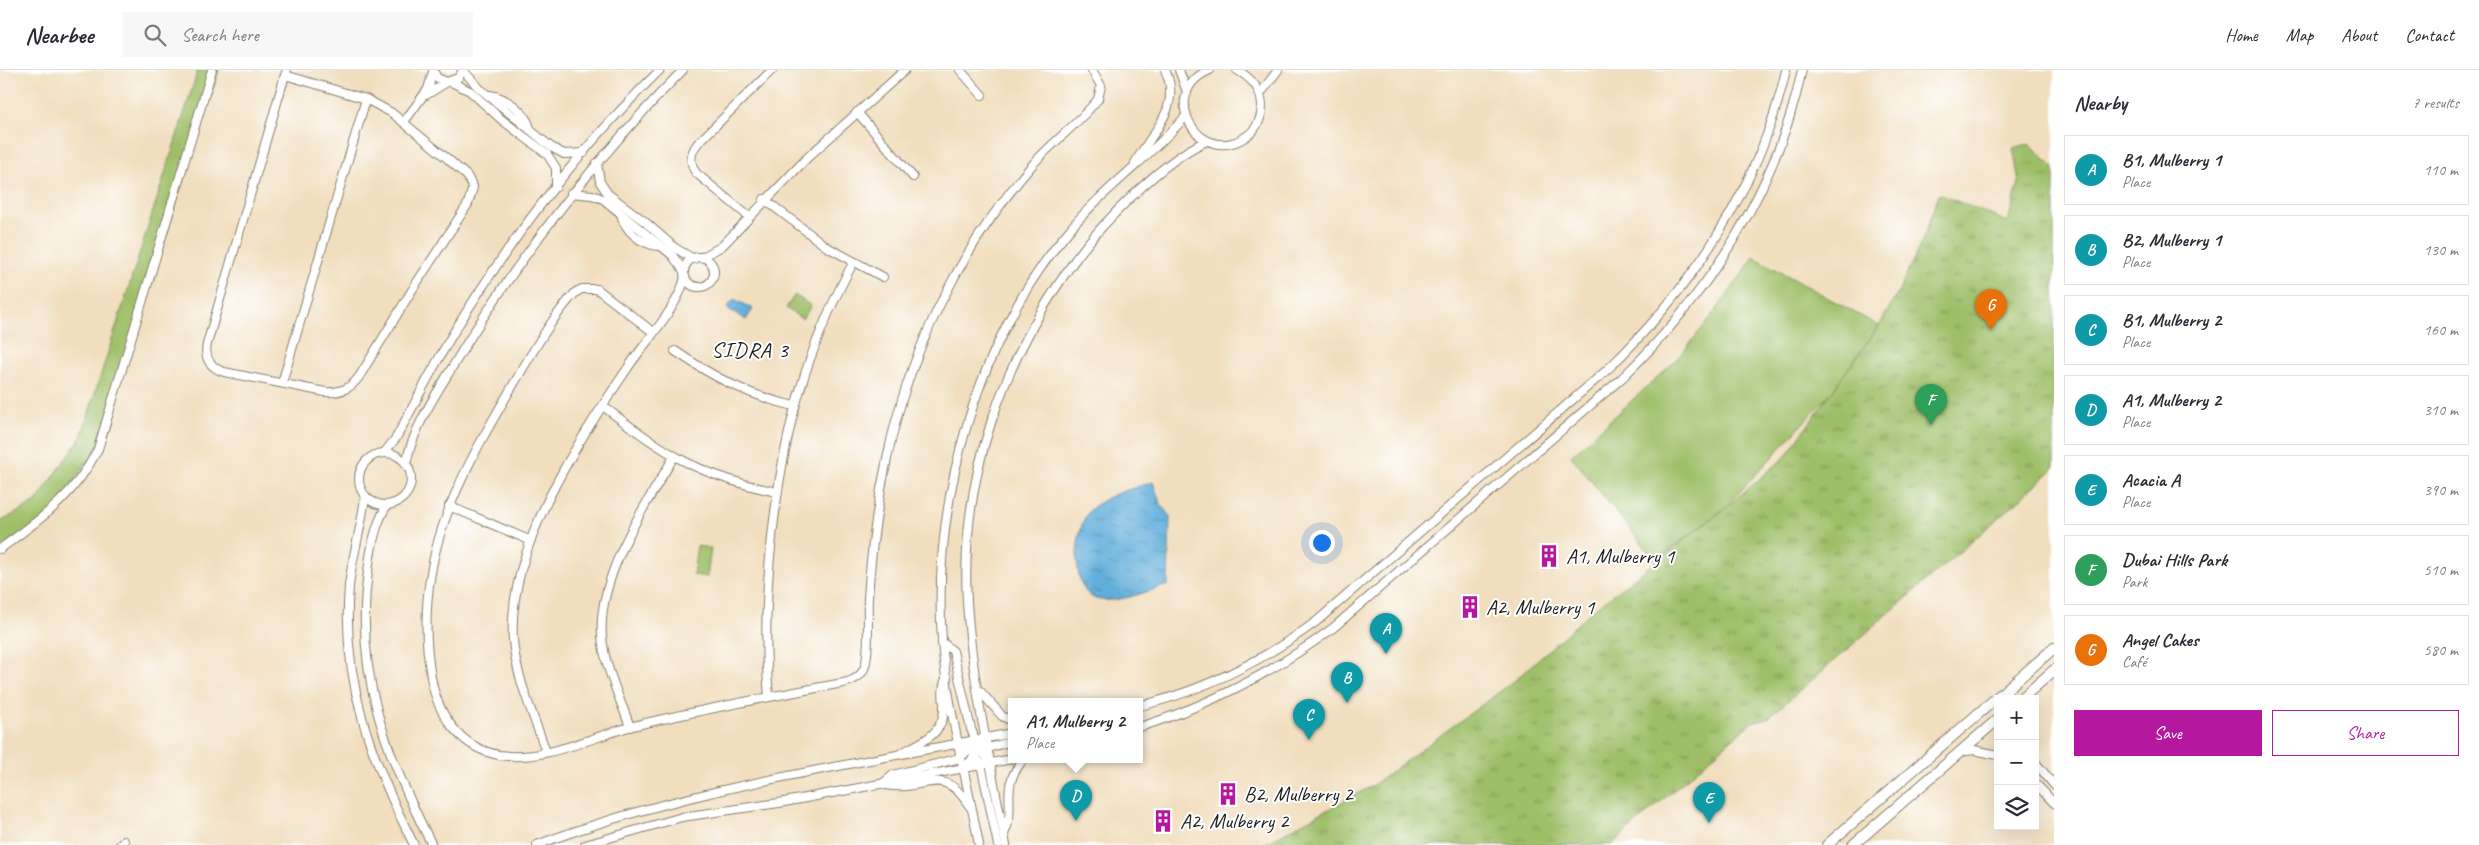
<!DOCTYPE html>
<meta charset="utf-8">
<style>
:root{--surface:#fff;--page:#f7f7f7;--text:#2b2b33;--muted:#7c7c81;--line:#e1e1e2;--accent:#b5179e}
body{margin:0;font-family:Caveat,sans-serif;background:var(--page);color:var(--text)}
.controls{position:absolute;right:15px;bottom:15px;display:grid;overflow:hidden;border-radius:0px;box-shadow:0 5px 20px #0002}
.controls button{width:45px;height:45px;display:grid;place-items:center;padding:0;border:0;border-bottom:1px solid var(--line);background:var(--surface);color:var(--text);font:25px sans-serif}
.you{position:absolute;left:1321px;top:472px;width:18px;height:18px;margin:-12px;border:4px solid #fff;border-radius:50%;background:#1a73e8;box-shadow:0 0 0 8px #1a73e833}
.badge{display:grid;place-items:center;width:32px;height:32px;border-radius:50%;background:var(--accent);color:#fff;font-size:16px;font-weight:700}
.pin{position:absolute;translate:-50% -41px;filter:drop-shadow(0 1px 2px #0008)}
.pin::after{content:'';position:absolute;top:26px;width:18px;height:15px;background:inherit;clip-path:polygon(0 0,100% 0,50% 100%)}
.popup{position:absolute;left:1008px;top:628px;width:135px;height:65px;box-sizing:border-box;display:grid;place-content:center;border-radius:0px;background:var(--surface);filter:drop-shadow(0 1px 4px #0005);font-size:16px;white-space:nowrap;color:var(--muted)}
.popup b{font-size:19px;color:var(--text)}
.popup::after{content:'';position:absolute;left:50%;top:100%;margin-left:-10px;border:10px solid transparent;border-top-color:var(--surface)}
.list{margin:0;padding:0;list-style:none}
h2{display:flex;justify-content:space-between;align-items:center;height:65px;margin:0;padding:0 20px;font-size:21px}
h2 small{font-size:16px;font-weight:400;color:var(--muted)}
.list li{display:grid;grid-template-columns:32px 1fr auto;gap:15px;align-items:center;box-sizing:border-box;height:70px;margin:0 10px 10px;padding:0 10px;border:1px solid var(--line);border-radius:0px}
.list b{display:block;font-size:19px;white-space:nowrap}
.list p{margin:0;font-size:16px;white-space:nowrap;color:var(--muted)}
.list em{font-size:16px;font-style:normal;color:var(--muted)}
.actions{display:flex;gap:10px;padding:15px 20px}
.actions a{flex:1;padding:11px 0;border:1px solid var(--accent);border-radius:0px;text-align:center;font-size:18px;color:var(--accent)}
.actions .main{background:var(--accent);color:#fff}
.icon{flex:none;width:28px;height:28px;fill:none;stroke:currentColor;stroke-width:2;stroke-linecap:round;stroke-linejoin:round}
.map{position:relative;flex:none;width:2054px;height:775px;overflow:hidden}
header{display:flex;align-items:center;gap:30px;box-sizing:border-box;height:70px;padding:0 25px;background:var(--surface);border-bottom:1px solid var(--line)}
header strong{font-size:24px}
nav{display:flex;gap:28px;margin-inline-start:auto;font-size:18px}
.search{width:350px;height:45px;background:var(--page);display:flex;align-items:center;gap:12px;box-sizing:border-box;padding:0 18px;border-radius:0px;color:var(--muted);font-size:19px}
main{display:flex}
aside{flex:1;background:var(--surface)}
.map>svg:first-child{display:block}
.grass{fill:#9ebf68;stroke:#5d6e42}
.park{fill:url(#park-tufts);stroke:#5d6e42}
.water{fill:url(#water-ripples);stroke:#3f657c}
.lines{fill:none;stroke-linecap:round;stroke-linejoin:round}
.minor-casing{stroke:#867d6d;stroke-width:10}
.major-casing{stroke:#867d6d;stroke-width:12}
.minor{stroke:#fff;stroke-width:8}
.major{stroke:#fff;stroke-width:10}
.labels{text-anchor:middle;stroke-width:4;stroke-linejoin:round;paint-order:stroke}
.poi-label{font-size:21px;fill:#1c1c1c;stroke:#fff;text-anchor:start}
.neighbourhood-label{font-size:22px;letter-spacing:1px;fill:#1c1c1c;stroke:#fff}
</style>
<header>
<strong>Nearbee</strong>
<div class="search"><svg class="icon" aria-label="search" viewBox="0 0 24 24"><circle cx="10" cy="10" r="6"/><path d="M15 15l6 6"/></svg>Search here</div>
<nav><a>Home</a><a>Map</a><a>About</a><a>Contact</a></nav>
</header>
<main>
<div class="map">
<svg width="2054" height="775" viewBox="0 0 2054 775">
<defs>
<pattern id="park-tufts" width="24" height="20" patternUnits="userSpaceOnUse" patternTransform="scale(1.25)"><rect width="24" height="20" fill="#9ebf68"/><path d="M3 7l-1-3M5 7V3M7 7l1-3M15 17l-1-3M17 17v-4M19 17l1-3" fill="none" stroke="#809a55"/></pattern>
<pattern id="water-ripples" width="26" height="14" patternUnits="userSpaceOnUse" patternTransform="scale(1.25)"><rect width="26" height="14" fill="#62aedb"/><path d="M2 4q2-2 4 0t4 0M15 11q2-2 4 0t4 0" fill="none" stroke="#508db1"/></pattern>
</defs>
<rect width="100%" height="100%" fill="#fff"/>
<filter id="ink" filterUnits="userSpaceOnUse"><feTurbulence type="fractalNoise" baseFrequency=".02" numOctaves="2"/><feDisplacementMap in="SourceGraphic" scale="10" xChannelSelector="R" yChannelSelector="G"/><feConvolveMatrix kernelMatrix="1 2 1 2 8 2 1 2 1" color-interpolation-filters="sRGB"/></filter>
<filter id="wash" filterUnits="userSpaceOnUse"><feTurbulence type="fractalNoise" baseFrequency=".0096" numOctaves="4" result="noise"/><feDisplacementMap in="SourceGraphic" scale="20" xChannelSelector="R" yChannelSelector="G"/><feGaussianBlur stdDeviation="1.12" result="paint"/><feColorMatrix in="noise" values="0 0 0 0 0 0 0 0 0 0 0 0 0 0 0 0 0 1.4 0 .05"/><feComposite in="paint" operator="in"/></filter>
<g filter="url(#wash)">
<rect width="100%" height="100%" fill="#f1debe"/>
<g class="grass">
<polygon points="198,0 219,0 98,376 48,448 0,478 0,452 36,432 81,367"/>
<polygon points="1754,187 1879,256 1830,324 1723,440 1655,490 1571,386 1674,292 1710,249"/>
<polygon points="795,225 811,236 802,249 786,238"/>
<polygon points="697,476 711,478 707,507 693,505"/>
</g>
<polygon class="park" points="2029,74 2054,98 2054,398 2016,433 1768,648 1752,652 1611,775 1261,775 1372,716 1514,611 1594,539 1723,440 1785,387 1879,256 1898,223 1922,171 1939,124 2008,152 2019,112 2013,78"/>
<g class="water">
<polygon points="734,229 753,239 746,250 727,238"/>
<path d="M 1153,412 L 1161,435 L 1170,446 L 1168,515 C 1147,521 1123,532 1101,530 C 1068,527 1074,457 1090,440 C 1106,424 1132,419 1153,412 Z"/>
</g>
</g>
<g filter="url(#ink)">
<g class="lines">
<defs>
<g id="minor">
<polyline points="433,0 437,8 447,12 458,8 463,0"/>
<polyline points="463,0 479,18 551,77 564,84 584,83"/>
<polyline points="960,0 982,25"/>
<polyline points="1179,0 1187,22"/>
<path d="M 1210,0 C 1155,22 1200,101 1248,65 C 1257,59 1262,47 1262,35 C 1261,18 1251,8 1237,0"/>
<path d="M 285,5 L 366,29 L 392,43 L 449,90 L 467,106 L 473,117 L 468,134 L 414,217 L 359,307 C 350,319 340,323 325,322 L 224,302 C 210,297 204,288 207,274 L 285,5 L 287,0"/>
<polyline points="451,12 470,21 502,50 547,84 556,98 556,117"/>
<polyline points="1260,24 1278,0"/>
<polyline points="426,25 447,12"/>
<path d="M 490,25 C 507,28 525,41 530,58"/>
<polyline points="857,42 913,107"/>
<polyline points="404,52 428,19 433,2"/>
<polyline points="597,93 600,112 608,124 644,151 675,178 694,189"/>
<path d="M 1135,93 C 1151,63 1183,38 1165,0"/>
<polyline points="571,123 592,125 603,129 672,185 684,201"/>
<polyline points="764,129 827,177 883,207"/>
<path d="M 621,144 C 625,161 641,174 658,176"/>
<path d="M 748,146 L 696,103 C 689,92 690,83 698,73 L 772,0"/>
<circle cx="699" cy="202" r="15"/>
<polyline points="701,188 722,176 808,87 905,0"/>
<path d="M 653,262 L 597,219 L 582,219 L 576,222 C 550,249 528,290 509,322 C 454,416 412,495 431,607 C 437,644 460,678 499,685 C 544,692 591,667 633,656 C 703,639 773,626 843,613 C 853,611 862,607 865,596 C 870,580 867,546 868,528 C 871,481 877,434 887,389 C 909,280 961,177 1034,93 C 1054,71 1079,53 1098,29 L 1101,16 L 1092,0"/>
<path d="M 675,281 C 715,308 747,325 794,336"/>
<polyline points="282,313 366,29"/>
<path d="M 603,336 C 665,384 699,406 777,422"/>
<path d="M 384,383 L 396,368 C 415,333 433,297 454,262 C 511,168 581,77 660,0"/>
<circle cx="385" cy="409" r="26"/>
<path d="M 406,394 C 413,358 435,326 453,296 C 518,187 594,90 683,0"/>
<path d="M 365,426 C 362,457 352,486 349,516 C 341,612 372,691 414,775"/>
<path d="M 387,435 C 375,455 371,478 368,501 C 354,603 386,685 432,775"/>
<polyline points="449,436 529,470"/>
<path d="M 0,479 C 43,447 73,428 98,379 L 212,0"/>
<polyline points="942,572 953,581 971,659 978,676 990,692"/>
<polyline points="980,621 1002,646 1012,651"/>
<path d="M 769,627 C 764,572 766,521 772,467 C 783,365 804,284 853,193"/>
<path d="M 1140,636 C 1205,620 1263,591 1317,551 L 1607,300 C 1692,218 1760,117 1786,0"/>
<path d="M 630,657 C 620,628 604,596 602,566 C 597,508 644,436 674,387"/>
<path d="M 1140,657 C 1210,635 1274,602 1333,558 L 1622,308 C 1708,225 1777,119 1802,0"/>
<polyline points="959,673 972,681 981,694 998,775"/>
<path d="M 546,682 C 534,646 516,608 513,570 C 507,478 577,373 627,299 C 644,273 679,237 685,207"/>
<polyline points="1960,682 1974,680 1998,685"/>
<path d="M 901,683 C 923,672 946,663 944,634 C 943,625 942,616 947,607"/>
<polyline points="2035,692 2054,715"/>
<polyline points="964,698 981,680 1012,671"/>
<polyline points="2035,713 2054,733"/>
<polyline points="882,714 893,705 956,689 982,673"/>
<path d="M 886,715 C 925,723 942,691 970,737"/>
<path d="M 1004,764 C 1018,735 998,719 1023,690"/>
<polyline points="120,775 124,771"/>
<path d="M 537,775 C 689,717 853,695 1012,663"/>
<polyline points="585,775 682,747 779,733 1012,689"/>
<path d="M 979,775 C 967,708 947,638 942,571 C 932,431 977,271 1067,163 C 1102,120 1149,88 1186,46"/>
<path d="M 1006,775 C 991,697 972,611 967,532 C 960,408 1003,289 1075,190 C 1102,153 1165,88 1207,71"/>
</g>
<g id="major">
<polyline points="2021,629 2054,600"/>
<polyline points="1827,775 2054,578"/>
<polyline points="1853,775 1998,649"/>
</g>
</defs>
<use href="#minor" class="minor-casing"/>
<use href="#major" class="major-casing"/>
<use href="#minor" class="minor"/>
<use href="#major" class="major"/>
</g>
</g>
<defs>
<symbol id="building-bare" viewBox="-9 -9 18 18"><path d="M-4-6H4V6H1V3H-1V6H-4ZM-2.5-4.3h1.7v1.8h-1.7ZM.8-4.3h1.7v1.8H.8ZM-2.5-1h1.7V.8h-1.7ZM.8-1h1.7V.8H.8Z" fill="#b5179e" stroke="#fff" stroke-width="2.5" paint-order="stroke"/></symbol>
</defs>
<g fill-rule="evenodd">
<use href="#building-bare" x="1533" y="470" width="32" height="32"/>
<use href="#building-bare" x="1454" y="521" width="32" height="32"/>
<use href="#building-bare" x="1212" y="708" width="32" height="32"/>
<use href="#building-bare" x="1147" y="735" width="32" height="32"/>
</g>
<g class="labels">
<g class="poi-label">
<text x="1566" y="493">A1, Mulberry 1</text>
<text x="1486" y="544">A2, Mulberry 1</text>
<text x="1244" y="731">B2, Mulberry 2</text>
<text x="1180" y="758">A2, Mulberry 2</text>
</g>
<g class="neighbourhood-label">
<text x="750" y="287">SIDRA 3</text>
</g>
</g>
</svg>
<div class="controls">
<button>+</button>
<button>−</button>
<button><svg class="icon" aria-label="layers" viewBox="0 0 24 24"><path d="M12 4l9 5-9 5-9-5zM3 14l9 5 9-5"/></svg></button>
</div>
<div class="you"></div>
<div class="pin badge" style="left:1386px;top:584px;background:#0f9aa8">A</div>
<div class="pin badge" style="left:1347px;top:633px;background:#0f9aa8">B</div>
<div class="pin badge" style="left:1309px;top:670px;background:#0f9aa8">C</div>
<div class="pin badge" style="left:1076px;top:751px;background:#0f9aa8">D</div>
<div class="popup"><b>A1, Mulberry 2</b>Place</div>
<div class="pin badge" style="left:1709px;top:753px;background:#0f9aa8">E</div>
<div class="pin badge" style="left:1931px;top:355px;background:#2e9e5b">F</div>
<div class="pin badge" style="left:1991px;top:260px;background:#e8710a">G</div>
</div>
<aside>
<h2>Nearby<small>7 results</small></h2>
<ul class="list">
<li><span class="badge" style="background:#0f9aa8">A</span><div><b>B1, Mulberry 1</b><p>Place</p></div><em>110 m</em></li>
<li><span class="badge" style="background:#0f9aa8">B</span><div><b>B2, Mulberry 1</b><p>Place</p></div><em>130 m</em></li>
<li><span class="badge" style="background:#0f9aa8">C</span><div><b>B1, Mulberry 2</b><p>Place</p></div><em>160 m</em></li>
<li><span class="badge" style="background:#0f9aa8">D</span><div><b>A1, Mulberry 2</b><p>Place</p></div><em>310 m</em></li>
<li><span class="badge" style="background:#0f9aa8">E</span><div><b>Acacia A</b><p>Place</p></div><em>390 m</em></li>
<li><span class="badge" style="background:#2e9e5b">F</span><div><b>Dubai Hills Park</b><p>Park</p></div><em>510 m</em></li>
<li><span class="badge" style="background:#e8710a">G</span><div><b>Angel Cakes</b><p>Café</p></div><em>580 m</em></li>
</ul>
<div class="actions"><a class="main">Save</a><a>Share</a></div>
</aside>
</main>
